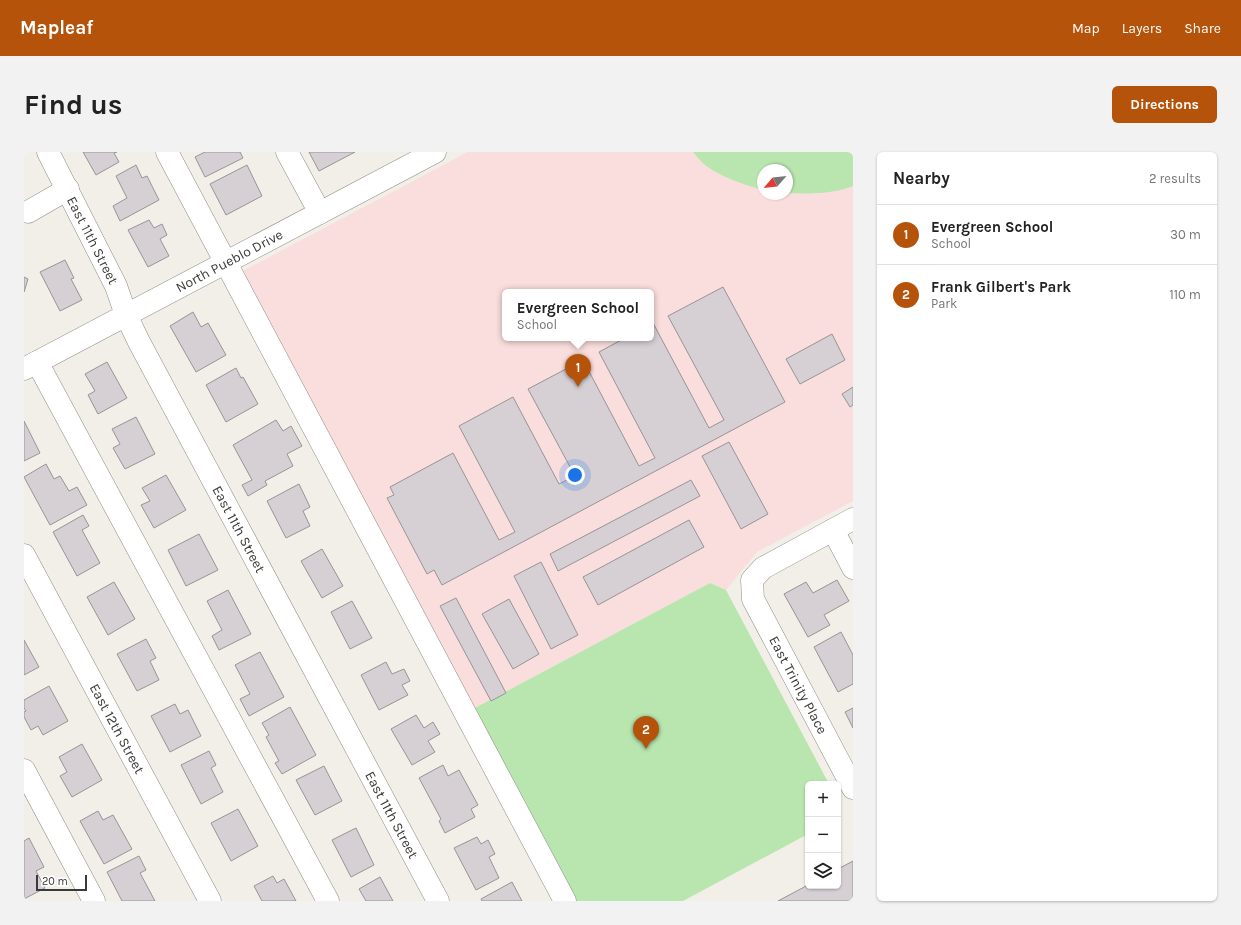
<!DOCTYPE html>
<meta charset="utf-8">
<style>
:root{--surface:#fff;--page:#f2f2f2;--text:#222;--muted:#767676;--line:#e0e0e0;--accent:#b45309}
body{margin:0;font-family:Karla,sans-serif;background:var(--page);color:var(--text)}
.controls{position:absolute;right:12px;bottom:12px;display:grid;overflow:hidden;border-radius:6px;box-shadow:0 1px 3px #0004}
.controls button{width:36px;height:36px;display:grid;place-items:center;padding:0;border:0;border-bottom:1px solid var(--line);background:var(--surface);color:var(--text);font:20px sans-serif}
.compass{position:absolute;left:733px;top:12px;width:36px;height:36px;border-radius:50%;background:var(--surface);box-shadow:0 1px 3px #0004;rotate:242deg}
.scale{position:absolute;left:12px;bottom:10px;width:51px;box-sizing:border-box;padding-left:4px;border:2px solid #3c3a38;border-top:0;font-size:11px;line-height:14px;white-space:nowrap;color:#3c3a38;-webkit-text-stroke:3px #fff;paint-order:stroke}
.you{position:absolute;left:551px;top:323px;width:14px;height:14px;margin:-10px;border:3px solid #fff;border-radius:50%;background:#1a73e8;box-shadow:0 0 0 6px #1a73e833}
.badge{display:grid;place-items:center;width:26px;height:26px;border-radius:50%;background:var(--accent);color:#fff;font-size:13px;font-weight:700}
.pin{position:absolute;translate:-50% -33px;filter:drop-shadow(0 1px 2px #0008)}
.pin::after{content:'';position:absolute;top:21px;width:14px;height:12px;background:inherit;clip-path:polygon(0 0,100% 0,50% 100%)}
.popup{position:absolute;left:478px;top:137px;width:152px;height:52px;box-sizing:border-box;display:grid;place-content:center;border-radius:6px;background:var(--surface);filter:drop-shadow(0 1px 3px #0005);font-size:13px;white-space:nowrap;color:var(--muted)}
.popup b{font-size:15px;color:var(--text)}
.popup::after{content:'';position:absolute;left:50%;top:100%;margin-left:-8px;border:8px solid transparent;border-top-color:var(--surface)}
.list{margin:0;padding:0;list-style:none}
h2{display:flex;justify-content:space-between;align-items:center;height:52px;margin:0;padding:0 16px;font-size:17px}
h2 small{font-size:13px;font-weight:400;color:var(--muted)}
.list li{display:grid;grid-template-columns:26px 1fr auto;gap:12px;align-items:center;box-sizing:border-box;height:60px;padding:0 16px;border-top:1px solid var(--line)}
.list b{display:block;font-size:15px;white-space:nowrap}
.list p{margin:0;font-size:13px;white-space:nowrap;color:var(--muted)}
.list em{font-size:13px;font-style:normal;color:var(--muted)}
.icon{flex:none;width:22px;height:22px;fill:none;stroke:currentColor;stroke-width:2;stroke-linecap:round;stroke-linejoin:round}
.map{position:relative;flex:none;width:829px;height:749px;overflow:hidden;border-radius:6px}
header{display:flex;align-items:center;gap:24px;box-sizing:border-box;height:56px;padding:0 20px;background:var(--accent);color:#fff}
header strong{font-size:19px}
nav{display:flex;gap:22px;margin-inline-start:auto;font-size:14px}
.intro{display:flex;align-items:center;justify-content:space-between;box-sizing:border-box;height:96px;padding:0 24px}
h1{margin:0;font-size:28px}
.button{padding:10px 18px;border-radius:6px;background:var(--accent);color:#fff;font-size:14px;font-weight:700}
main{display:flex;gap:24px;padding:0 24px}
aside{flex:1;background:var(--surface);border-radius:6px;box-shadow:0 1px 3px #0004}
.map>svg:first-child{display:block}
.education{fill:#f9dedd;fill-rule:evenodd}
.green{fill:#b8e6ae}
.building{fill:#d6d0d5;stroke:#989397}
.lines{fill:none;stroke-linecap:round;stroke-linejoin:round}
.minor-casing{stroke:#8f8c86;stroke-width:23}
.minor{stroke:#fff;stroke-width:22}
.labels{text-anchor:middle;stroke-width:3.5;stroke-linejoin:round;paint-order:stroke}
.street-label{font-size:14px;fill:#3c3a38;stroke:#fff}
</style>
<header>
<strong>Mapleaf</strong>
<nav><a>Map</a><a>Layers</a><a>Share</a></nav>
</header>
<div class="intro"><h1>Find us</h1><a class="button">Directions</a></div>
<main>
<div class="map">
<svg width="829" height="749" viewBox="0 0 829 749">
<rect width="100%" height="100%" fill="#f2efe8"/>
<path class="education" d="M 444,0 L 829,0 L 829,349 L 733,400 L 702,438 L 686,431 L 449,557 L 217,120 ZM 739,18 L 763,18 L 763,42 L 739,42 ZM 481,140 L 627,140 L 627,186 L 481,186 Z"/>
<g class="green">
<path d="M 669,0 L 829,0 L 829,34 C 809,42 784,42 763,41 L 763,18 L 739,18 L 739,38 C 721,33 694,24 680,12 C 676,9 673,4 669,0 Z"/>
<polygon points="686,431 702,438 805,632 784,632 784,682 659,749 540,749 449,557"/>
</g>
<g class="building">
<polygon points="59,0 93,0 90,1 95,10 72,23"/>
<polygon points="181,0 216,0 219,6 181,25 171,5"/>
<polygon points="285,0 331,0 295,19"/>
<polygon points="112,13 118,26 123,24 135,48 96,69 89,54 103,46 92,24"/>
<polygon points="223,13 238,44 202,63 186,32"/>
<polygon points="125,68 130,76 138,72 143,83 136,87 145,104 124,115 104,78"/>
<polygon points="41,108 50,126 47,127 58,148 36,159 16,120"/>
<polygon points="0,125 4,127 0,140"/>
<polygon points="699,135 761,250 418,433 410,418 403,422 363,346 370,343 366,335 429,301 475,388 491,380 435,274 489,245 535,332 551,324 504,237 559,208 615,314 631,306 575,200 601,186 627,186 627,172 629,171 685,276 700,268 644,164"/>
<polygon points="169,160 177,175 184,171 202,203 172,220 146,174"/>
<polygon points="808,182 821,208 776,232 762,207"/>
<polygon points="83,210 103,246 74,262 64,243 71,239 61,222"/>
<polygon points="212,216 217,226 219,225 234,252 202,270 182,233"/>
<polygon points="829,235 829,253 826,255 818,242"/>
<polygon points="112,265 131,302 101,317 89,296 96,292 88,277"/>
<polygon points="252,268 259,279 267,274 278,294 263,302 269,314 241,329 243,333 224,344 218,333 228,328 209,293"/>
<polygon points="0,269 16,301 0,309"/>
<polygon points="705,290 744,362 717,377 678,304"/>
<polygon points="22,312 30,327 36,324 45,339 53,335 63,353 26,373 0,325"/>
<polygon points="142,323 162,358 130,376 117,353 126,349 118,336"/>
<polygon points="667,328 676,344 534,419 526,402"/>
<polygon points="275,332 286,355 279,359 286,374 262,386 243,349"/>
<polygon points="59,363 65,374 58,378 76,411 53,424 29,380"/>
<polygon points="665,368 680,395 574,453 559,425"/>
<polygon points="175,382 194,418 162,434 144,398"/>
<polygon points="298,397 319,434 298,446 277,409"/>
<polygon points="517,410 554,483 527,497 490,424"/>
<polygon points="813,428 825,449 800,463 806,473 784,485 760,442 782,430 789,441"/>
<polygon points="90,430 111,467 84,483 63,445"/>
<polygon points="204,438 227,482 195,498 188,484 198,478 183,449"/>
<polygon points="432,446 482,541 467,549 416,454"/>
<polygon points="485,447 515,502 489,517 458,462"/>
<polygon points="328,449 348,486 326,497 307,460"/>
<polygon points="817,480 829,503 829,532 814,540 790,495"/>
<polygon points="122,487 132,506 126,509 135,528 113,539 93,502"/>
<polygon points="0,488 15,515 0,523"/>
<polygon points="236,500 260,545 225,564 216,547 226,542 211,513"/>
<polygon points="362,510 368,522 380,517 386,529 378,533 384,543 355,558 337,523"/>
<polygon points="25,534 44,569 19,583 14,574 7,578 0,565 0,560 2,559 0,556 0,548"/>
<polygon points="151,552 156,562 164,558 177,584 146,600 127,564"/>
<polygon points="266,555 292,603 258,622 251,611 255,609 242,585 245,583 238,571"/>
<polygon points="829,556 829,576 821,560"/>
<polygon points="392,563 400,576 409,570 416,582 404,589 411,600 388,613 367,577"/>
<polygon points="58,592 78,628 48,645 36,624 43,620 35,605"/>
<polygon points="185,599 192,613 187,616 199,640 177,652 157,613"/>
<polygon points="419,613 424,624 435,618 454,653 447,657 451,665 421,681 415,669 417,667 395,626"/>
<polygon points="300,614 318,649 291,663 272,628"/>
<polygon points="214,657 234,694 207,709 187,671"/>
<polygon points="74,659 79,668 89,663 108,697 80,712 56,669"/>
<polygon points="332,676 350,713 327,725 308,688"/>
<polygon points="453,685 457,692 464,688 471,702 465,705 475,726 452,738 430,696"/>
<polygon points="5,686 20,715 12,719 21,736 0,747 0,689"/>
<polygon points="115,704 122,718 116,721 131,749 98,749 83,720"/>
<polygon points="829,709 829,749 754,749 784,733 784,734 814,734 814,717"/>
<polygon points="249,724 253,731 260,727 272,749 238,749 230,734"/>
<polygon points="356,725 369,749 342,749 335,737"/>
<polygon points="488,730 498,749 458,749 457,747"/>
</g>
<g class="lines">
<defs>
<g id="minor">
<path id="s1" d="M 24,0 L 92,134 L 102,163 L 115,190 L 414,749"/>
<polyline points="143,0 541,749"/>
<polyline points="263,0 296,61"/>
<polyline points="4,60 44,37"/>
<polyline points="13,210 304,749"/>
<path id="s2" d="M 0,217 L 411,0"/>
<path id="s3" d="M 829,367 L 739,416 L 728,428 L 729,447 L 829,636"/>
<polyline points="809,378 829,416"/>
<path id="s4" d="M 0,403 L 186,749"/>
<polyline points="0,618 70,749"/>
</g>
</defs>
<use href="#minor" class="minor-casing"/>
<use href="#minor" class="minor"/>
</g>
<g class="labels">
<g class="street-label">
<text dy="5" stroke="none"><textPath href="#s1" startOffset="99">East 11th Street</textPath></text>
<text dy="5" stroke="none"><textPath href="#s2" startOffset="232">North Pueblo Drive</textPath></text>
<text dy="5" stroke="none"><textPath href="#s1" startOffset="423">East 11th Street</textPath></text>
<text dy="5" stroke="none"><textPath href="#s3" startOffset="235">East Trinity Place</textPath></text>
<text dy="5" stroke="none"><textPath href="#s4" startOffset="197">East 12th Street</textPath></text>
<text dy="5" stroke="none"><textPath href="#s1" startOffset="747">East 11th Street</textPath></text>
</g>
</g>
</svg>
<div class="controls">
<button>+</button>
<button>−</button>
<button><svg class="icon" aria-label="layers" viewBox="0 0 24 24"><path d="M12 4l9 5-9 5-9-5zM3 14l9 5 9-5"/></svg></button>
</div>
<svg class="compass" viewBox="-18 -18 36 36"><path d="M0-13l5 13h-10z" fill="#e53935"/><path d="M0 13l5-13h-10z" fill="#767676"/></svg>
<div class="scale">20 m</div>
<div class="you"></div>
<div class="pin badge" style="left:554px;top:235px">1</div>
<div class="popup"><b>Evergreen School</b>School</div>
<div class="pin badge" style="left:622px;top:597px">2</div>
</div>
<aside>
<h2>Nearby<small>2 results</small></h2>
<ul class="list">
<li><span class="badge">1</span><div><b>Evergreen School</b><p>School</p></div><em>30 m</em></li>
<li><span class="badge">2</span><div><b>Frank Gilbert's Park</b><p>Park</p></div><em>110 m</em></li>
</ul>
</aside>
</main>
